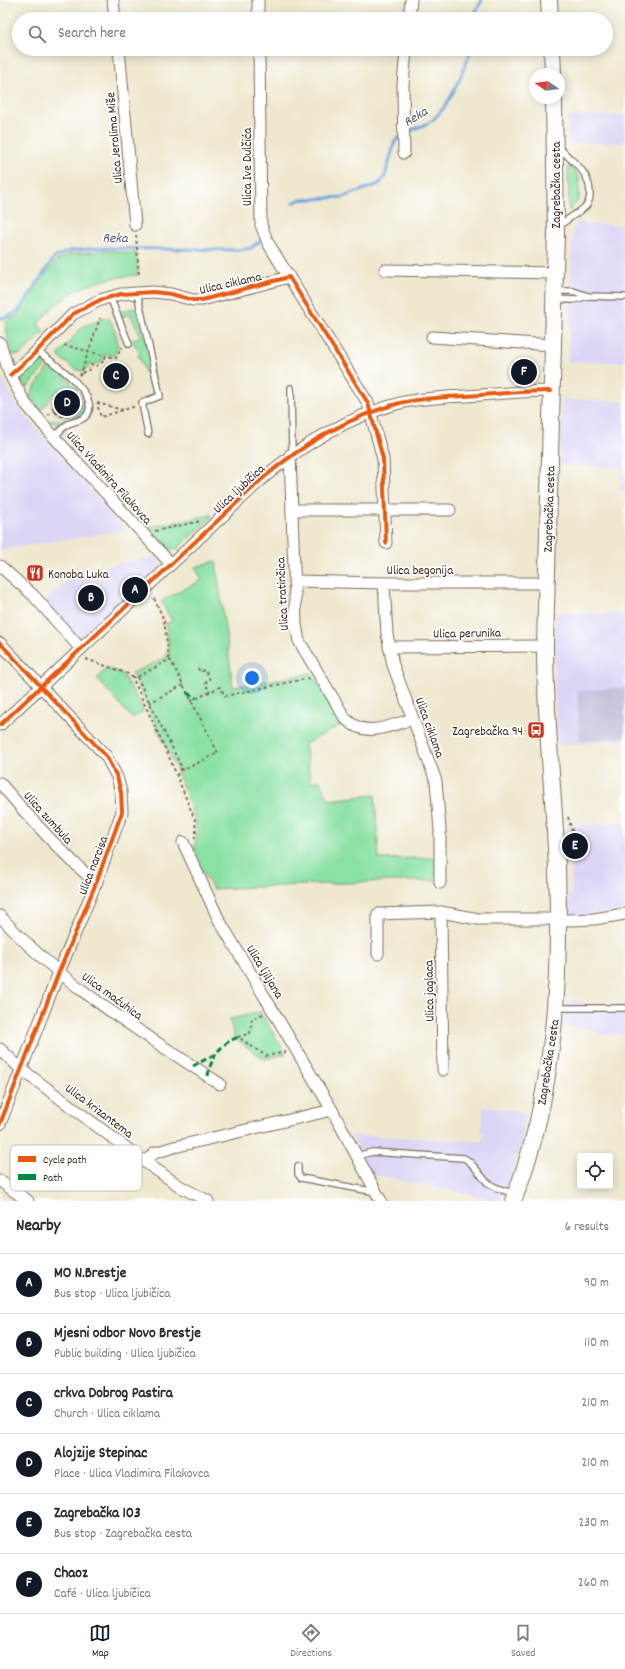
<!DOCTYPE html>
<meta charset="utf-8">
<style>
:root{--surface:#fff;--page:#f2f2f3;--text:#2b2b33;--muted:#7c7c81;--line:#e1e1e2;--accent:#111827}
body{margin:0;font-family:Dekko,sans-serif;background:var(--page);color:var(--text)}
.controls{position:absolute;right:12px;bottom:12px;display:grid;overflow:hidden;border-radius:4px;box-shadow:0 2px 10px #0003}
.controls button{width:36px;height:36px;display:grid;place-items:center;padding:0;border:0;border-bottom:1px solid var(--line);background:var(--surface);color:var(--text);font:20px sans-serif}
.compass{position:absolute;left:529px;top:68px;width:36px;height:36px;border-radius:50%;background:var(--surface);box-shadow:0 2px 10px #0003;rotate:283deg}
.you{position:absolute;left:252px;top:678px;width:14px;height:14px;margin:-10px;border:3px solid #fff;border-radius:50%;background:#1a73e8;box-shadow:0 0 0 6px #1a73e833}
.badge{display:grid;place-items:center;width:26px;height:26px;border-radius:50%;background:var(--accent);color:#fff;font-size:13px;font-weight:700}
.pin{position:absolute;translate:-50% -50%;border:2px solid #fff;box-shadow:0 1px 4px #0006}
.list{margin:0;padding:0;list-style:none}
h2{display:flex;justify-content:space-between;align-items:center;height:52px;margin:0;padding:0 16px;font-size:17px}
h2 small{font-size:13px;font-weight:400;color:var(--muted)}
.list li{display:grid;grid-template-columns:26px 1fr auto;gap:12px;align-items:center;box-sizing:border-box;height:60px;padding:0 16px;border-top:1px solid var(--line)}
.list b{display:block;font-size:15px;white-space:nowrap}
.list p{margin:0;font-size:13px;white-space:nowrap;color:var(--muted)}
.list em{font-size:13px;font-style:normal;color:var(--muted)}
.icon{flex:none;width:22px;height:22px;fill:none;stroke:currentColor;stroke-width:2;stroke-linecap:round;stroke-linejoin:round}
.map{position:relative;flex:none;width:625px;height:1201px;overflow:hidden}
.search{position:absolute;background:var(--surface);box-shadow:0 2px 10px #0003;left:12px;right:12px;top:12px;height:44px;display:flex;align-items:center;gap:10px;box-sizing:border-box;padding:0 14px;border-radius:22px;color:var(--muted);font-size:15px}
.sheet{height:412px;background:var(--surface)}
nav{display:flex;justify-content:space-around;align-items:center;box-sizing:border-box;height:56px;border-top:1px solid var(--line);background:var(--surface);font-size:11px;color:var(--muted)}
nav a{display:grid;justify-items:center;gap:2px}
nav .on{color:var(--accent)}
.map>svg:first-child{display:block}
.built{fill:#dcd5f6}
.industrial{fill:#c2c1dc}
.green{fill:#8ae1a4;stroke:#628661}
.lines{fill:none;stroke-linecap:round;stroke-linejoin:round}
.stream{stroke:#6da5dc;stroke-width:3}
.service-casing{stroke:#7a6c5c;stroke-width:8}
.minor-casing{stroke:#7a6c5c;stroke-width:13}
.secondary-casing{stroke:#7a6c5c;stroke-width:18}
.path{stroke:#7a6c5c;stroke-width:2;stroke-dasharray:3 3;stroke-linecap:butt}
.service{stroke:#fff;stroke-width:5.5}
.minor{stroke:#fff;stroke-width:11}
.secondary{stroke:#fff;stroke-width:16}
.quiet{stroke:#00873e;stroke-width:3;stroke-dasharray:6 3;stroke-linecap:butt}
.cycleway-casing{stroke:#fff;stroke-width:6}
.cycleway{stroke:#e8590c;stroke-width:4}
.labels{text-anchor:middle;stroke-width:3.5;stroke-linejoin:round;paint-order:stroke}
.street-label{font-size:13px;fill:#3b2a1e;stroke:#fff}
.poi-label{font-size:13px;fill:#3b2a1e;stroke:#fff;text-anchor:start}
.water-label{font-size:14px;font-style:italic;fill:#4f5b6a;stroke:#fff}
.key{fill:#fff;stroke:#c4bfbc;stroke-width:1}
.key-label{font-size:11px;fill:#3b2a1e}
</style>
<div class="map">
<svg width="625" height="1201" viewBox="0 0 625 1201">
<rect width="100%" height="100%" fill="#fff"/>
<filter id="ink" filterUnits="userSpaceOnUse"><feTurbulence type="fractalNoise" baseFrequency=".025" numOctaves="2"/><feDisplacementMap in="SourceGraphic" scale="8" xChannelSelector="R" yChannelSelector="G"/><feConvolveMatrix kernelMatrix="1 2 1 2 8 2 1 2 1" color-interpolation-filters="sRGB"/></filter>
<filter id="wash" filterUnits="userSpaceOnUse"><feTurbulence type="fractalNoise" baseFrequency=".012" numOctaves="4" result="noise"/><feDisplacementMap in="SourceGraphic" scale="16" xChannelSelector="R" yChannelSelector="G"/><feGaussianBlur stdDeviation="0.9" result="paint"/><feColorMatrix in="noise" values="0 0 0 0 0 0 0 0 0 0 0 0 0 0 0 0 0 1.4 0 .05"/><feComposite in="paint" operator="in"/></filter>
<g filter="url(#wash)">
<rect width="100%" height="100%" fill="#efe8cf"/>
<g class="built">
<polygon points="625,115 625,143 568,143 568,116"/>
<polygon points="578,220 586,224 625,226 625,362 568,362 573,230"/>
<polygon points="0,374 16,405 126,530 0,550"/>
<polygon points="562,399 625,402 625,490 621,490 623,468 560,465"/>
<polygon points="156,556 159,563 157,571 86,638 77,638 44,602 76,573"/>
<polygon points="555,612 625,614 625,739 558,745 554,676"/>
<polygon points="625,822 625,911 570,917 568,913 568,905 572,883 570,837 567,826"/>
<polygon points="565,1001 585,1002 588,1007 625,1006 625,1035 602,1035 594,1030 563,1026"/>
<polygon points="483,1106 526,1112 521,1145 509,1181 501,1201 370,1174 351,1135 482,1141 484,1133 481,1132"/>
</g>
<polygon class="industrial" points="625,687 625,737 580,741 577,691"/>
<g class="green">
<polygon points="568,163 579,177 579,199 578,201 569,211"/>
<path d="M 106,251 L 136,253 L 138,275 C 113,277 85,282 65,298 C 54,305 46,315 38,324 L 44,332 L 20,355 L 11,354 L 5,323 L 18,314 L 43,277 L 57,260 L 69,254 Z"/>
<polygon points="136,307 150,359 156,389 152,396 138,402 152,394 153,391 138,355 140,353 133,342 134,339 141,336 130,314 122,317 120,312"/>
<path d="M 107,317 L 109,318 C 115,331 122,343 114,356 L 105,354 L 102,361 L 96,365 L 91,363 L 84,371 L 76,370 L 59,357 L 59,354 L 82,327 Z"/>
<path d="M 37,360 L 48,363 L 27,388 L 25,388 L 22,380 C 26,371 28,363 37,360 Z"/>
<path d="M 50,365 L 62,373 L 77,389 C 71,392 65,387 58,391 C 50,394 49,404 41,410 L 31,398 L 30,394 Z"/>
<path d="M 85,401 L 86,408 L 84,415 L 69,420 L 59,426 L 50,421 C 59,417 59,421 67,420 C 77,418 78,407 85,401 Z"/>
<path d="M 211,515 L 212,517 L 177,549 C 164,552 156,536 148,527 Z"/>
<path d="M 216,561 C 221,604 228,645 233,687 L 312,673 L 343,724 L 305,744 L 311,783 L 319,780 L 329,800 L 375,795 L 379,859 L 435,858 L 435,881 L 390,881 L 213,889 L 193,856 L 197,832 L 196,822 L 176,768 L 132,673 L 165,658 L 165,654 L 170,655 L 166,624 L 172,621 L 161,601 L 202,580 L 195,567 Z"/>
<polygon points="106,668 121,673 133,691 144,711 132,718 97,679"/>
<polygon points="260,1012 286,1054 265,1059 237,1040 234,1037 230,1019"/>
</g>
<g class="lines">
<g class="stream">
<polyline points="476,19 476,11 482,0"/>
<path d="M 407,133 C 413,129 420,127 427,124 C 450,110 462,72 472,49"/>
<polyline points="293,203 299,200 343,197 379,184 385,176 395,141 400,137"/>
<polyline points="0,318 8,317 19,310 54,258 68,251 97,248 240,250 251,248 260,241"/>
</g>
</g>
</g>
<g filter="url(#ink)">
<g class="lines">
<defs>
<g id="service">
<path d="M 558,146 C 572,163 590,170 590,194 C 590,199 589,202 586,206 C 578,214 567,218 559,227"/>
<polyline points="556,291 573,291 588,296 625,297"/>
<polyline points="137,293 160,396 142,403 148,434"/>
<polyline points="110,297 129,344"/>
<polyline points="555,299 573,300 588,296"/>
<path d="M 37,351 C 51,361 101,394 87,415 C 83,421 74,421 68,424 C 63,427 59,433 54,437"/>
<polyline points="291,388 292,454"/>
<polyline points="556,1008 625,1008"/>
<path d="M 357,1156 L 372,1152 L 464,1158 C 475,1164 479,1175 488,1183 C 496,1189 506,1191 515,1194"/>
<polyline points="298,1166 298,1174 301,1178 376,1192"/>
</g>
<g id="minor">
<polyline points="113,0 115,19"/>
<polyline points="258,0 258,19"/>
<polyline points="409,19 411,0"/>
<polyline points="119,49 135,225"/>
<polyline points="259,49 261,225 268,243 289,277"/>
<polyline points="404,153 403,85 406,49"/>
<polyline points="385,270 555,273"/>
<polyline points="432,337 553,345"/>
<polyline points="0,343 10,375 25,403 54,437 171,564"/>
<polyline points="10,375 31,357 73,314 100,300 121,294 153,292 171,294 193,300 202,300 289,277 368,403 383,459 386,543"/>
<path d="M 290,455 L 296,625 L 299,641 L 345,718 C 365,739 388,726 413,719"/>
<polyline points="292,510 450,510"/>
<polyline points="0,566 34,596 81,649"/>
<polyline points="294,581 384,583 546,583"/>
<polyline points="384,583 387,634 393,665 436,781 440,830 440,883"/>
<polyline points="0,643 106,756 117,777 121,792 122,812 96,883 59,972 0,1124"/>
<polyline points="389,647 545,646"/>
<path d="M 0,725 L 262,479 C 303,444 347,417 400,403 C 426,397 455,397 481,395 C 505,393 528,391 551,391"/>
<path d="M 0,783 C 30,819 61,852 96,883"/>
<polyline points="183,842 219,920 332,1110"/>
<polyline points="441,912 443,1070"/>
<path d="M 0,916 C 62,985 143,1033 220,1084"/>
<polyline points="378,954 378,914 441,912 478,919 547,919 571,920 594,919 625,914"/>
<polyline points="0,1049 21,1069 145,1162 181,1187 208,1201"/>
<polyline points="145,1162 154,1153 174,1147 332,1110 381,1201"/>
<polyline points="0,1181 28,1201"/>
</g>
<g id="secondary">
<polyline points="549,0 550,19"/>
<polyline points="552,49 553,74"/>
<path d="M 513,1201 C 555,1096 561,980 557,869 C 554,794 545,720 545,646 L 556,232 L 554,98"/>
</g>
</defs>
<use href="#service" class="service-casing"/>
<use href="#minor" class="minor-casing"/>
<use href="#secondary" class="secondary-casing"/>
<g class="path">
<polyline points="136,235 139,276"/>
<polyline points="64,345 106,356"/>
<polyline points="82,373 90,369 91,365 96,366 104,361 106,356 116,358 122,347"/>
<polyline points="80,376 100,318"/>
<circle cx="64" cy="405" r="11"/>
<polyline points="97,403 123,410"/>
<polyline points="98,407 101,417 136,406"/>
<polyline points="48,415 55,410"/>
<polyline points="155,531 201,521"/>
<polyline points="86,659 126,673 132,677 170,759 195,820 196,832 194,841"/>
<polyline points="169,660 171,661 218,753 183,770 182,768"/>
<polyline points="198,668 200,672 205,670 210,680 205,683 210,692"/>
<polyline points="132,677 137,677 169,660 164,620 153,596"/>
<polyline points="137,677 182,768 177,775"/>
<polyline points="191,701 220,687 225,696 309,678"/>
<polyline points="149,703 183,685"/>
<polyline points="568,817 574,837"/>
<polyline points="263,1014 252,1019 250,1033 238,1037 266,1056 286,1052"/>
</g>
<use href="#service" class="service"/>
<use href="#minor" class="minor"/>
<use href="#secondary" class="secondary"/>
<g class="quiet">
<polyline points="187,693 196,698"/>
<polyline points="193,1066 214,1055"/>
<path d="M 208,1076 C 211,1057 220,1044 238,1037"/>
</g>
<defs>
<g id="cycleway">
<polyline points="10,375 31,357 73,314 100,300 121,294 153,292 171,294 193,300 202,300 289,277 368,403 383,459 386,543"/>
<polyline points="0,643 106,756 117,777 121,792 122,812 96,883 59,972 0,1124"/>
<path d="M 0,725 L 262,479 C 303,444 347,417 400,403 C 426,397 455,397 481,395 C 505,393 528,391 551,391"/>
</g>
</defs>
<use href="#cycleway" class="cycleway-casing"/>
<use href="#cycleway" class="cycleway"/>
</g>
</g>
<defs>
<symbol id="restaurant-square" viewBox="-11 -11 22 22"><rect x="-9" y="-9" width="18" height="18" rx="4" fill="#c8321e" stroke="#fff"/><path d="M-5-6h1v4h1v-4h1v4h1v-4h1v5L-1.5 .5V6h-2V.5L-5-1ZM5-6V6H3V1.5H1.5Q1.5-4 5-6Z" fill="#fff"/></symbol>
<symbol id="bus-square" viewBox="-11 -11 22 22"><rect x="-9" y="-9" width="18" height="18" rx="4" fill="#c8321e" stroke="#fff"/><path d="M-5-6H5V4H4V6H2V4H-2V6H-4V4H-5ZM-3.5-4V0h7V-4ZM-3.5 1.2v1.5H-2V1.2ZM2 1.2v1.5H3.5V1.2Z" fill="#fff"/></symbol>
</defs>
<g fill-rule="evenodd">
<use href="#restaurant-square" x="25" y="563" width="20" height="20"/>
<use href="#bus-square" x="526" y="720" width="20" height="20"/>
</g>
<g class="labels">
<g class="street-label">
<text transform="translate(113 138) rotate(-95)" y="5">Ulica Jerolima Miše</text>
<text transform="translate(246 167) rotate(-90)" y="5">Ulica Ive Dulčića</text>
<text transform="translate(555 185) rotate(-90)" y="5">Zagrebačka cesta</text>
<text transform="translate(230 282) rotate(-13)" y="5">Ulica ciklama</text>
<text transform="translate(110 477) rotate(48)" y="5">Ulica Vladimira Filakovca</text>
<text transform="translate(238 488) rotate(-43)" y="5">Ulica ljubičica</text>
<text transform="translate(548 509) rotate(-88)" y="5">Zagrebačka cesta</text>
<text x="420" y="574">Ulica begonija</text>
<text transform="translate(281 594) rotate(-93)" y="5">Ulica tratinčica</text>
<text transform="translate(467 632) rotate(-1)" y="5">Ulica perunika</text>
<text transform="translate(431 727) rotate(70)" y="5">Ulica ciklama</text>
<text transform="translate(49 817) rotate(48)" y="5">Ulica zumbula</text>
<text transform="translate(92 865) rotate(-69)" y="5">Ulica narcisa</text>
<text transform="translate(266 971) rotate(59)" y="5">Ulica ljiljana</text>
<text transform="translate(428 991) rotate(-91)" y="5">Ulica jaglaca</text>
<text transform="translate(113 995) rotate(36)" y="5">Ulica maćuhica</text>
<text transform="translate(547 1062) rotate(-81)" y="5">Zagrebačka cesta</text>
<text transform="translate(100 1110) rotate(37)" y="5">Ulica krizantema</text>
</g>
<g class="poi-label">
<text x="48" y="578">Konoba Luka</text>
<text x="523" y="735" text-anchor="end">Zagrebačka 94</text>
</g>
<g class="water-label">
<text transform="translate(415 116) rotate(-33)" y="5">Reka</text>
<text transform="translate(115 237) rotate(1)" y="5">Reka</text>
</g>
</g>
<rect x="10" y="1145" width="132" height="46" rx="6" class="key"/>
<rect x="18" y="1156" width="18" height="6" fill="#e8590c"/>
<rect x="18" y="1174" width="18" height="6" fill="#00873e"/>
<g class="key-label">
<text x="43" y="1163">Cycle path</text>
<text x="43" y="1181">Path</text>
</g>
</svg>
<div class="controls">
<button><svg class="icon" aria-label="locate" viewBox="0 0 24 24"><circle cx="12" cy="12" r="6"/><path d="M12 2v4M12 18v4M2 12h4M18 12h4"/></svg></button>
</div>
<svg class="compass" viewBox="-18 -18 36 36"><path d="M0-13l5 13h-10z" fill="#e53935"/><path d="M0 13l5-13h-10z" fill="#7c7c81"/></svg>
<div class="you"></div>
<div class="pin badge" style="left:135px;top:590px">A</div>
<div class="pin badge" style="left:91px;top:598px">B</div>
<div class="pin badge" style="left:116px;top:376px">C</div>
<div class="pin badge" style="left:67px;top:403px">D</div>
<div class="pin badge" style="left:575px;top:846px">E</div>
<div class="pin badge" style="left:524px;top:372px">F</div>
<div class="search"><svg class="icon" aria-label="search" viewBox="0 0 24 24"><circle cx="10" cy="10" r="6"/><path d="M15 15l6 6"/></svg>Search here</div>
</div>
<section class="sheet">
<h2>Nearby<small>6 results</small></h2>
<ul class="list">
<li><span class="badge">A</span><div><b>MO N.Brestje</b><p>Bus stop · Ulica ljubičica</p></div><em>90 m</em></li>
<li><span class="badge">B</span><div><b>Mjesni odbor Novo Brestje</b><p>Public building · Ulica ljubičica</p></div><em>110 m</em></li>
<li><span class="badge">C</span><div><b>crkva Dobrog Pastira</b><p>Church · Ulica ciklama</p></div><em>210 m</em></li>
<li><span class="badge">D</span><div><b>Alojzije Stepinac</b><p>Place · Ulica Vladimira Filakovca</p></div><em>210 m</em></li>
<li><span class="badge">E</span><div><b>Zagrebačka 103</b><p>Bus stop · Zagrebačka cesta</p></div><em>230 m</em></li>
<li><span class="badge">F</span><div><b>Chaoz</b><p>Café · Ulica ljubičica</p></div><em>260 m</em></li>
</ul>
</section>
<nav>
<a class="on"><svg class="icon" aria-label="map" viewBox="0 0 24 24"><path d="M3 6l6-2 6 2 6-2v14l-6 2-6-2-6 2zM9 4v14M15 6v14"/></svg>Map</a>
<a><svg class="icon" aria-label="directions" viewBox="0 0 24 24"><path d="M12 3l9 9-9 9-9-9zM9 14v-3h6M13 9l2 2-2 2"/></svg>Directions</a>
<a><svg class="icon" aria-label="saved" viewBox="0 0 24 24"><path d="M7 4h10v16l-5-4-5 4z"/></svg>Saved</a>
</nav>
